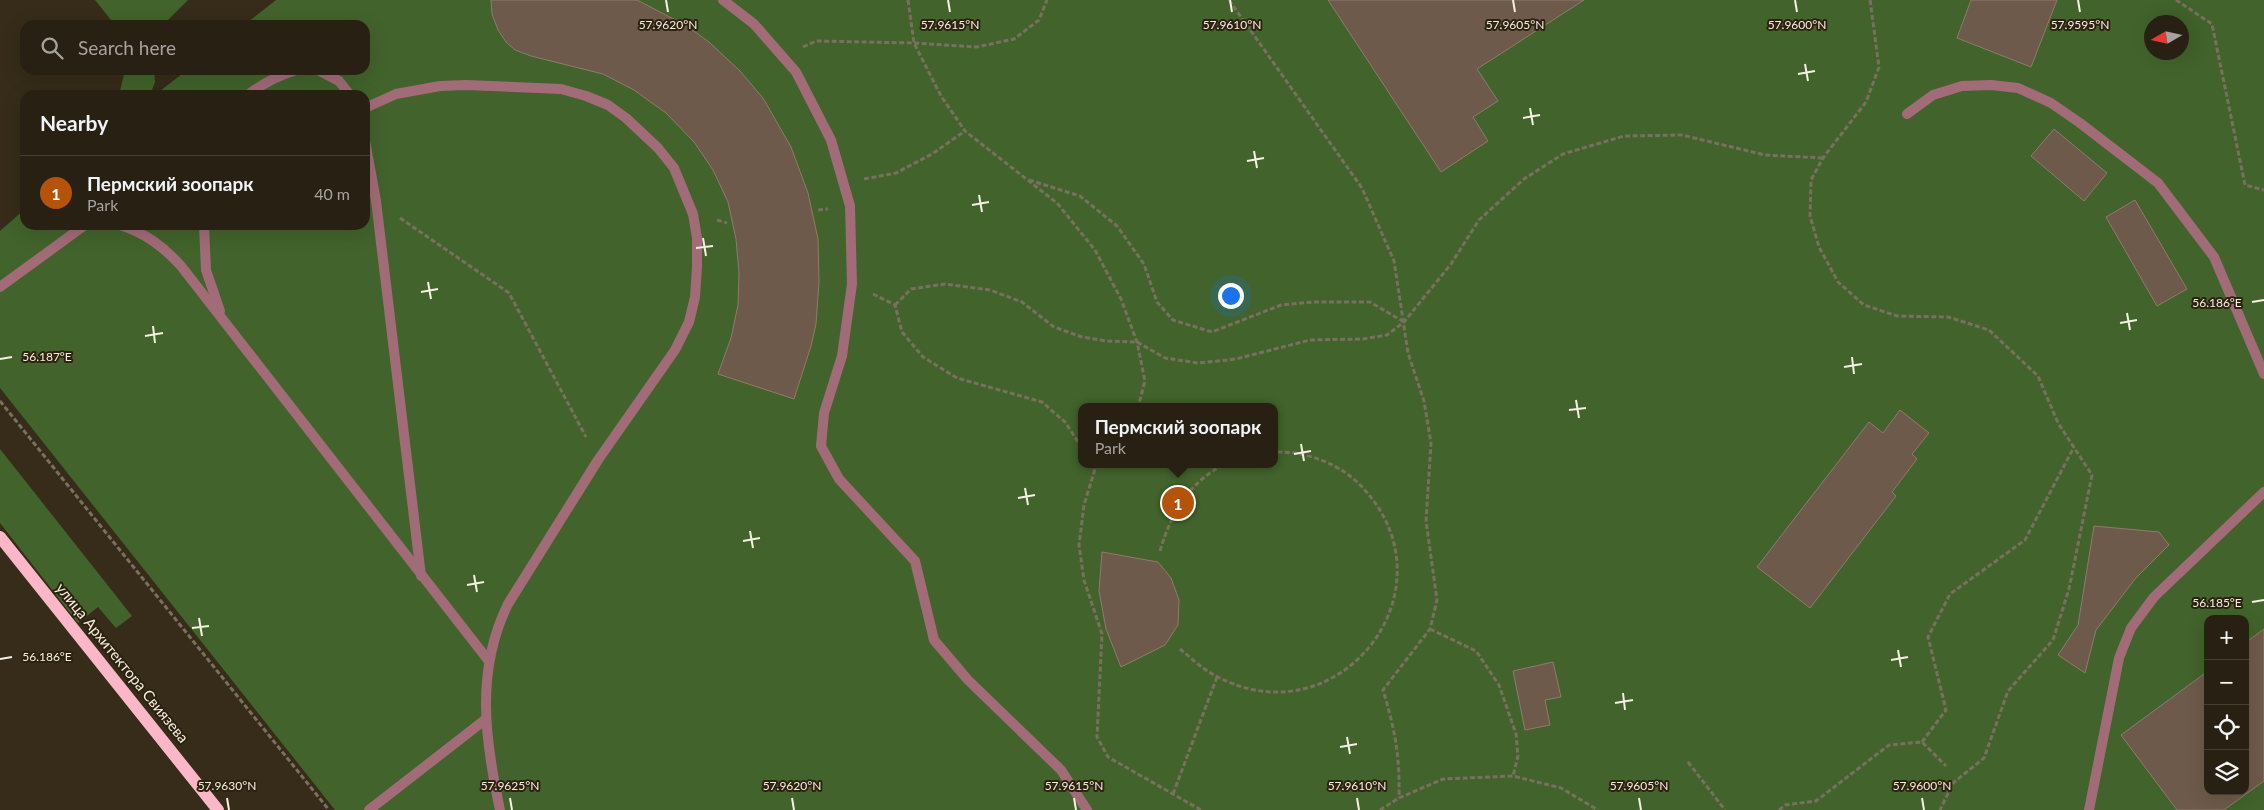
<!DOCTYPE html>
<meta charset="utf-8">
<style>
:root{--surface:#282113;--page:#30291c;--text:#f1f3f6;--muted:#a5a3a0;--line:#443e33;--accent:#b45309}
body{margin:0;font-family:Lato,sans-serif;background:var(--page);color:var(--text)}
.controls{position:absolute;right:15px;bottom:15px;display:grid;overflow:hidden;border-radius:10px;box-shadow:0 5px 20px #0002}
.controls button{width:45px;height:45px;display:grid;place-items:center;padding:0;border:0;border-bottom:1px solid var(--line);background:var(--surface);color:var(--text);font:25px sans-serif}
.compass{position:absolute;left:2144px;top:15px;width:45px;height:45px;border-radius:50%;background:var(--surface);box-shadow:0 5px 20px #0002;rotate:261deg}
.you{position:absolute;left:1230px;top:295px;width:18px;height:18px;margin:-12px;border:4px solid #fff;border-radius:50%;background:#1a73e8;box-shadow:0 0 0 8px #1a73e833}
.badge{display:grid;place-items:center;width:32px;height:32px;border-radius:50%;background:var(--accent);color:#fff;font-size:16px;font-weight:700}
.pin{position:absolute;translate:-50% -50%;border:2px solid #fff;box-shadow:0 1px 5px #0006}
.popup{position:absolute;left:1078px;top:403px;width:200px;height:65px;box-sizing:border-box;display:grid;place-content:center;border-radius:10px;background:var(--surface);filter:drop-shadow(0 1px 4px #0005);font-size:16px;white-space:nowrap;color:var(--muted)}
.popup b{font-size:19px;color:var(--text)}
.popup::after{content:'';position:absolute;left:50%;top:100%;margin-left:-10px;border:10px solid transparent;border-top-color:var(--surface)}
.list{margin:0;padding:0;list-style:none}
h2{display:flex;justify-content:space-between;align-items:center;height:65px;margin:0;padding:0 20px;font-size:21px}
h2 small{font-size:16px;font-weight:400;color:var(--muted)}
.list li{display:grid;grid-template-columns:32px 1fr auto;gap:15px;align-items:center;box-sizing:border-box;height:75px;padding:0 20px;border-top:1px solid var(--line)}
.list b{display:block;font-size:19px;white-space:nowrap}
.list p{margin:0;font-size:16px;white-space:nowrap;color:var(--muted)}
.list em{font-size:16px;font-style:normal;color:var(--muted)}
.icon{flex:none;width:28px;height:28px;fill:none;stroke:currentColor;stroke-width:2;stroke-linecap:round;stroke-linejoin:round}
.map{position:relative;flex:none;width:2264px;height:810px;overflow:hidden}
.search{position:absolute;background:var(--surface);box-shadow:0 5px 20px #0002;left:20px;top:20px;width:350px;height:55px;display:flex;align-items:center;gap:12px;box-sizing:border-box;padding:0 18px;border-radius:15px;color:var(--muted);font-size:19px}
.panel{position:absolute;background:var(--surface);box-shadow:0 5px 20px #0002;left:20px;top:90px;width:350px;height:140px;border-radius:15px}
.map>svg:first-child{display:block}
.green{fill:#42632b;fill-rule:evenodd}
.building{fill:#6d5a4a;stroke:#907b6b}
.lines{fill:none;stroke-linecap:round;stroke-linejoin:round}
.path{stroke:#79705f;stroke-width:3;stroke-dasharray:5 2.5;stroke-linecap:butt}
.lane{stroke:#a16b78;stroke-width:10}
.street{stroke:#a16b78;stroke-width:10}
.primary{stroke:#fbb7c7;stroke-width:12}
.ticks{fill:none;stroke:#f6efe3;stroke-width:2}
.labels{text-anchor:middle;stroke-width:4;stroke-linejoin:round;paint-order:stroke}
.street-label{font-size:15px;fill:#f6efe3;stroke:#2c220f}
.ticks-label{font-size:12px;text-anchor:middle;fill:#f6efe3;stroke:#2c220f;stroke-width:4;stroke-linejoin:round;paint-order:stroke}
</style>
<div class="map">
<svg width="2264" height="810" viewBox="0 0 2264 810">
<rect width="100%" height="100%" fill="#362c19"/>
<g class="green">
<polygon points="95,0 188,0 163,25 115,25"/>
<path d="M 276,0 L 2264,0 L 2264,810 L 335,810 L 0,388 L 0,231 L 25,209 L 25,225 L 365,225 L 365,95 L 155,95 L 187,70 L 365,70 L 365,25 L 244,25 ZM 2152,22 L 2182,22 L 2182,52 L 2152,52 ZM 1082,407 L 1274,407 L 1274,464 L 1082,464 ZM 2208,619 L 2245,619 L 2245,791 L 2208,791 Z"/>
<polygon points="125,70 154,70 155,82 150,95 119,95"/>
<polygon points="0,449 132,616 116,628 98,607 78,623 0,523"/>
</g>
<g class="building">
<polygon points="491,0 637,0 687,26 709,42 740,71 763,98 791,147 808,193 818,239 819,282 816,324 811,346 794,399 718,374 731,338 738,305 739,273 736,239 728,202 713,170 694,142 666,113 634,90 603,74 531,56 515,50 506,42 498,30 492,14"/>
<polygon points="1328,0 1584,0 1477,69 1498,101 1473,117 1488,141 1441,172"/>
<polygon points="1971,0 2057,0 2031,67 1957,38"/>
<polygon points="2054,129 2107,173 2084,201 2031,156"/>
<polygon points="2135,200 2187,289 2157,306 2106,217"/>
<polygon points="1900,410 1929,433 1912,454 1917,459 1892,492 1896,496 1810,608 1757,567 1869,422 1883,433"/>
<polygon points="2094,526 2159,532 2169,545 2135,579 2096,630 2085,673 2058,655 2078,625"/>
<polygon points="1102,552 1158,562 1171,578 1179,600 1178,625 1165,645 1121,667 1106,629 1099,591"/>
<polygon points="2264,629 2264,781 2224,810 2177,810 2121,735 2208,671 2208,791 2245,791 2245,643"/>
<polygon points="1553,662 1561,697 1545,700 1550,725 1525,730 1513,671"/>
</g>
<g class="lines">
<g class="path">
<polyline points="908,0 914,43 941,96 965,131 1057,203 1095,250 1121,299 1137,342 1145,381 1138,407"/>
<path d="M 1229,0 L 1362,188 L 1394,261 L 1408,353 L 1424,401 L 1431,443 L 1426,521 L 1437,600 L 1430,629 L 1383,690 C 1395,730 1400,756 1399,798"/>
<polyline points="1870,0 1879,67 1866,102 1823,158 1811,180 1810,216 1819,247 1838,282 1864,305 1897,316 1948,317 1989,330 2038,376 2058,423 2092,475 2069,589 2053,640 2008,691 1984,758 1953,783 1940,810"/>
<polyline points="2176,0 2212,24 2245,185 2264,190"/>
<polyline points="803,47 816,41 914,43 977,47 1014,39 1039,20 1047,0"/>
<polyline points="864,179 896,173 932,154 965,131"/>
<polyline points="1029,180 1080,196 1117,226 1144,264 1157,302 1173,320 1212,332 1281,305 1313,302 1370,302 1404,322"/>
<polyline points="818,210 828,209"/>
<polyline points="400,218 509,293 586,437"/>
<polyline points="717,220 727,223"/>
<polyline points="873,294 895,305 902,332 923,357 957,378 1042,402 1065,422 1082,448"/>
<polyline points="895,305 911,289 945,284 990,290 1022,302 1054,327 1082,337 1107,341 1137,342 1165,358 1198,363 1236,359 1310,340 1363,339 1387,335 1404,322 1451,264 1479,220 1524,179 1563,154 1624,136 1682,135 1765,155 1823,158"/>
<polyline points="0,401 329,810"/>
<polyline points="1100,464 1095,469 1084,505 1079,545 1084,580 1102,634 1097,737 1108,757 1201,810"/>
<path d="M 1160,551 C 1171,513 1189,482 1225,464"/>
<polyline points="1430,629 1476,651 1499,685 1516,734 1518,756 1513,776"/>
<path d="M 1180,649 C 1191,658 1202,669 1216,676 C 1338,742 1458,590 1363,488 C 1341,464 1307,451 1274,452"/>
<polyline points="1922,742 1946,710 1928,637 1950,594 2025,540 2074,447"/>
<polyline points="1688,762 1725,810"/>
<polyline points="1173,794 1217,677"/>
<polyline points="1380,810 1399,798 1443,779 1513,776 1561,788 1598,810"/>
<polyline points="1779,810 1785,805 1816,801 1889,745 1922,742 1946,766"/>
</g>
<g class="lane">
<polyline points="723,0 754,24 796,72 831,140 850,206 852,284 842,356 824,413 821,446 839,479 915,561 934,640 968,680 1061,770 1087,810"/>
<polyline points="1907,114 1933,95 1962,86 1991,85 2018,88 2051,103 2080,123 2158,183 2214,257 2264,374"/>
<polyline points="2089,810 2119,658 2131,628 2154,597 2264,492"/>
</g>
<g class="street">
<polyline points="318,70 339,81 350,95"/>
<path d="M 248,95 C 263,83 277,76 296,70"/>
<path d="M 365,108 L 396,94 L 440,86 L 466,85 L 561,89 L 586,96 L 608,105 L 626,118 L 658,148 L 674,168 L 693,214 L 697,238 L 697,267 L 695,297 L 689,322 L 675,350 L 598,460 L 508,604 C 475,671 485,740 500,810"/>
<polyline points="365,141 376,201 421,576"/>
<path d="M 120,225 C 145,233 163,246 181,266 L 488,660"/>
<polyline points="204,225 206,270 220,311"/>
<polyline points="0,287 85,225"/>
<polyline points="369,810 486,719"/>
</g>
<polyline class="primary" points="0,537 218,810"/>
</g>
<path class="ticks" d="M 666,0 L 668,12M 948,0 L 950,12M 1230,0 L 1232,12M 1513,0 L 1515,12M 1795,0 L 1797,12M 2078,0 L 2080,12M 1805,64 L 1808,81M 1798,74 L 1815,71M 1530,108 L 1533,125M 1523,118 L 1540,115M 1254,151 L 1257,168M 1247,161 L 1264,158M 979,195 L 982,212M 972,205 L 989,202M 703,238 L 706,256M 696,248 L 713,246M 428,282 L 431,299M 421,292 L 438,289M 2252,302 L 2264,300M 2127,313 L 2130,330M 2120,323 L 2137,320M 153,326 L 155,343M 145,336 L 163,333M 1852,357 L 1854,374M 0,359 L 12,357M 1844,367 L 1862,364M 1576,400 L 1579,418M 1569,410 L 1586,408M 1301,444 L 1304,461M 1294,454 L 1311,451M 1025,488 L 1028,505M 1018,498 L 1035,495M 750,531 L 753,548M 743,541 L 760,538M 474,575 L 477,592M 467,585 L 484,582M 2252,602 L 2264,600M 199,618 L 202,636M 192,628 L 209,626M 1898,650 L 1901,667M 0,659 L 12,657M 1891,660 L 1908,657M 1623,693 L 1625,710M 1615,703 L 1633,700M 1347,737 L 1350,754M 1340,747 L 1357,744M 227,798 L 229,810M 510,798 L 512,810M 792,798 L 794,810M 1074,798 L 1076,810M 1357,798 L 1359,810M 1639,798 L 1641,810M 1922,798 L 1924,810"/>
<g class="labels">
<g class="street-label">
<text transform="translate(122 663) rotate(51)" y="5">улица Архитектора Свиязева</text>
</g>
</g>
<g class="ticks-label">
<text x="668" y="29">57.9620°N</text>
<text x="950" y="29">57.9615°N</text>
<text x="1232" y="29">57.9610°N</text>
<text x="1515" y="29">57.9605°N</text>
<text x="1797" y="29">57.9600°N</text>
<text x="2080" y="29">57.9595°N</text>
<text x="2217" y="307">56.186°E</text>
<text x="47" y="361">56.187°E</text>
<text x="2217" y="607">56.185°E</text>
<text x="47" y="661">56.186°E</text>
<text x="227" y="790">57.9630°N</text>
<text x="510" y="790">57.9625°N</text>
<text x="792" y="790">57.9620°N</text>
<text x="1074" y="790">57.9615°N</text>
<text x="1357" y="790">57.9610°N</text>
<text x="1639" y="790">57.9605°N</text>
<text x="1922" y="790">57.9600°N</text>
</g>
</svg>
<div class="controls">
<button>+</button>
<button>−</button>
<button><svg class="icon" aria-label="locate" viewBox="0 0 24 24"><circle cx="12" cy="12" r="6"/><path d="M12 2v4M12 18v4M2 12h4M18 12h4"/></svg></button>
<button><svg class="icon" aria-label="layers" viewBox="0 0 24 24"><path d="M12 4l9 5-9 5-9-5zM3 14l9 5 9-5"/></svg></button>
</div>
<svg class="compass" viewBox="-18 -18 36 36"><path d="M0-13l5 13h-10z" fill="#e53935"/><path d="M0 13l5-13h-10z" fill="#a5a3a0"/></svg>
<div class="you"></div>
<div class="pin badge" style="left:1178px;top:503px">1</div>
<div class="popup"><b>Пермский зоопарк</b>Park</div>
<div class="search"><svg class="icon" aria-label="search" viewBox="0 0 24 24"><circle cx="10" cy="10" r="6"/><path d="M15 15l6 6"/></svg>Search here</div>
<section class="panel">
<h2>Nearby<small></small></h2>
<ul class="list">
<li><span class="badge">1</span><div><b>Пермский зоопарк</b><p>Park</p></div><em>40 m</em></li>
</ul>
</section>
</div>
